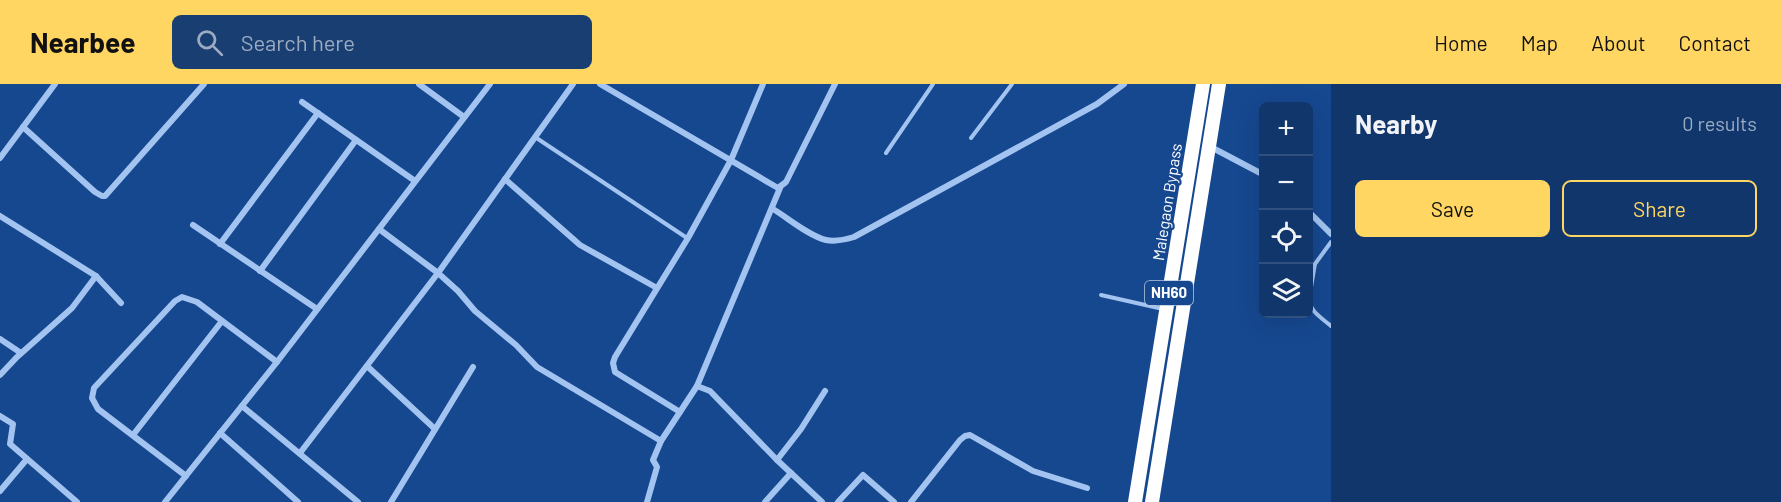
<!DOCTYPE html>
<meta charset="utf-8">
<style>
:root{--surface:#10366c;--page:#193e72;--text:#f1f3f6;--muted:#9cabc2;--line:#30507f;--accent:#ffd662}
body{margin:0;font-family:Barlow,sans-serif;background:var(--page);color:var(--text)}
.controls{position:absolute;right:18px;top:18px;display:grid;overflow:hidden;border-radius:9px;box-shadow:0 6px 24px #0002}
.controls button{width:54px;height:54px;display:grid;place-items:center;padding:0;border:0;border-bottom:2px solid var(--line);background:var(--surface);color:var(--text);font:30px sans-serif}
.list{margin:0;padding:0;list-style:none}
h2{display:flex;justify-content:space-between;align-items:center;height:78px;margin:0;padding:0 24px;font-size:26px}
h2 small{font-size:20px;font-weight:400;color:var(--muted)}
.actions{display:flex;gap:12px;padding:18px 24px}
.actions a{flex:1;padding:14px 0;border:2px solid var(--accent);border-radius:9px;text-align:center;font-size:21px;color:var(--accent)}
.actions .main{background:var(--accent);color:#111}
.icon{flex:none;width:33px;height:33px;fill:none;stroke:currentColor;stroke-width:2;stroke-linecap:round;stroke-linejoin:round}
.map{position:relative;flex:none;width:1331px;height:418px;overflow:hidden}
header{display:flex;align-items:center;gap:36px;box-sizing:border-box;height:84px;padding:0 30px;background:var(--accent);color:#111}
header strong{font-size:28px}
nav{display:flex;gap:33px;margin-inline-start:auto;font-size:21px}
.search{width:420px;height:54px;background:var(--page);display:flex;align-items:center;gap:15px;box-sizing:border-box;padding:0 21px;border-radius:9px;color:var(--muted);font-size:22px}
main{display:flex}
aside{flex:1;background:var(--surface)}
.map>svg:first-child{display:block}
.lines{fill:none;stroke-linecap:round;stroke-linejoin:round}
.lane{stroke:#a3c4f0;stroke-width:4}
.street{stroke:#a3c4f0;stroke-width:6}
.highway{stroke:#fff;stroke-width:14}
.labels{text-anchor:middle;stroke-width:4.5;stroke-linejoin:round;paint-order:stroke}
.shield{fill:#164890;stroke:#b9c8de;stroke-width:1.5}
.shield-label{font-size:15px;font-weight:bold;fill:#fff}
.street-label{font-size:16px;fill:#fff;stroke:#164890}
</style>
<header>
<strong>Nearbee</strong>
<div class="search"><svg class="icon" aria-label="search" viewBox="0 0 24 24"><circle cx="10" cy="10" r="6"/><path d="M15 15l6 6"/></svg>Search here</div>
<nav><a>Home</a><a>Map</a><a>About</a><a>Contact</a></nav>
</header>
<main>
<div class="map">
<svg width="1331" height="418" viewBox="0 0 1331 418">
<rect width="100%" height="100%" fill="#164890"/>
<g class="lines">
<g class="lane">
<polyline points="535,53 687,154"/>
<polyline points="971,54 1012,0"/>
<polyline points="886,69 933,0"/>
<path d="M 1331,158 L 1315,180 L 1309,215 C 1310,228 1322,234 1331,242"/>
<polyline points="1101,211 1163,225"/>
</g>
<g class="street">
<polyline points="419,0 464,33"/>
<polyline points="600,0 778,104 786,98 835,0"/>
<polyline points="302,18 415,97"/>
<polyline points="23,43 95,108 102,112 105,112 204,0"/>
<polyline points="1209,62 1264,91"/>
<polyline points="0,74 55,0"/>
<polyline points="505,95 580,161 657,204"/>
<path d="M 773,125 C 788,134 809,152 826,156 C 835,158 844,156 854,153 L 1097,20 L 1124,0"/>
<polyline points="1308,127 1331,150"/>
<polyline points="0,132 96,192 121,219"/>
<polyline points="193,141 317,225"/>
<polyline points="379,145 438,189 458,207 475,227 516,261 537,283 661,357"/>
<polyline points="220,160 318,29"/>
<polyline points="260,187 356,56"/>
<polyline points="0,255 21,269"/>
<polyline points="367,282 435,345"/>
<polyline points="0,291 17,273 72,224 96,192"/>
<polyline points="697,302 780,104"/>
<polyline points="242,322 358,418"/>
<polyline points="680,328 615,288 613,279 615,273 688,154 731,76 763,0"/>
<polyline points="0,332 13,340 10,360 77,418"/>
<polyline points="220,349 298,418"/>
<polyline points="133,351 222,237"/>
<polyline points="300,369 438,189 573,0"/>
<polyline points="777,376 801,345 825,307"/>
<polyline points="186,392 98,325 92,314 94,304 175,217 182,213 197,218 277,278"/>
<polyline points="0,407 27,375"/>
<polyline points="165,418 277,278 490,0"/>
<polyline points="391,418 473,283"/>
<polyline points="647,418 657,383 653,376 661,357 697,302 710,307 777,376 822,418"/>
<polyline points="765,418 791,389"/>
<polyline points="838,418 863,391 894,418"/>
<polyline points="911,418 960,356 965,352 970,351 1033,387 1087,404"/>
</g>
<g class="highway">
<polyline points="1135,418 1203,0"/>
<polyline points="1152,418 1219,0"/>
</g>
</g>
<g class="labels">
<rect class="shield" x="1145" y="197" width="48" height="24" rx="4.5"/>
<g class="shield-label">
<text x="1169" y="214">NH60</text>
</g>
<g class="street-label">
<text transform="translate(1167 118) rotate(-81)" y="6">Malegaon Bypass</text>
</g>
</g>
</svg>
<div class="controls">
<button>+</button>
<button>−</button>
<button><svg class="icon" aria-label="locate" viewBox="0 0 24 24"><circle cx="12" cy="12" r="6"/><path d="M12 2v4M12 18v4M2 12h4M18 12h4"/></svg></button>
<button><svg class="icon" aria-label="layers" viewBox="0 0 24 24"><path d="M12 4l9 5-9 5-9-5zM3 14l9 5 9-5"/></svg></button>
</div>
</div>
<aside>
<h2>Nearby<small>0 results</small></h2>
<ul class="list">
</ul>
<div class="actions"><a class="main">Save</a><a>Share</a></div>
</aside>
</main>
